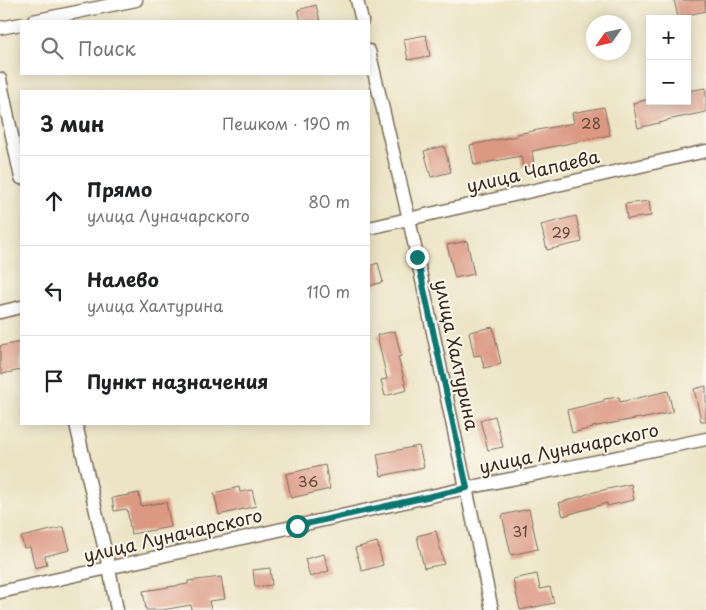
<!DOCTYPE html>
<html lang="ru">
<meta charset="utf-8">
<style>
:root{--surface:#fff;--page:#f2f2f2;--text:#202124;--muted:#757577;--line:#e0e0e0}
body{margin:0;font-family:"Playpen Sans",sans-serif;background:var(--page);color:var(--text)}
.controls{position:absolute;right:15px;top:15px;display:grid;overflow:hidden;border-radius:0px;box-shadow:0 2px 12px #0003}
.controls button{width:45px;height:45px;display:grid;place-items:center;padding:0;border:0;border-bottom:1px solid var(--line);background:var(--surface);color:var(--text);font:25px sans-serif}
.compass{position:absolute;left:586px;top:15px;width:45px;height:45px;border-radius:50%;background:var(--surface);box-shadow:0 2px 12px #0003;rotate:236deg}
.stop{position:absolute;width:15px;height:15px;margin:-11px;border:4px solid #0f766e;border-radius:50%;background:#fff}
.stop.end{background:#0f766e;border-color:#fff;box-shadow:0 1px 5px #0008}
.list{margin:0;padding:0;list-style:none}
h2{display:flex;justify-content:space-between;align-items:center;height:65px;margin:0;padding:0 20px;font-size:21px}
h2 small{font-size:16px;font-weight:400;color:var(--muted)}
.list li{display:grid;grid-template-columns:32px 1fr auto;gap:15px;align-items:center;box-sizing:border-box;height:90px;padding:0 20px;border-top:1px solid var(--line)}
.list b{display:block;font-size:19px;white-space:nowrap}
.list p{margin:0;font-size:16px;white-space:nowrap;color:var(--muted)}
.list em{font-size:16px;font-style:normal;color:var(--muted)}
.icon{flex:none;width:28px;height:28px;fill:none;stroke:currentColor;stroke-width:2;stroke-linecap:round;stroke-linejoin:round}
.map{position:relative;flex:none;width:706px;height:610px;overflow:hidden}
.search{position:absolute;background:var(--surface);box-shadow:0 2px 12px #0003;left:20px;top:20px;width:350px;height:55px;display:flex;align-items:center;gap:12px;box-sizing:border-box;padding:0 18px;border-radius:0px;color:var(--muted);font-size:19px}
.panel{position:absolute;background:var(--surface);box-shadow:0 2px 12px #0003;left:20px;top:90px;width:350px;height:335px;border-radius:0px}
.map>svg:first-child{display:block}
.building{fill:#db9984}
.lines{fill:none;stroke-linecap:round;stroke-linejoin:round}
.minor-casing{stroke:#796b59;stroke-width:15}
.minor{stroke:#fff;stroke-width:12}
.route{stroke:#0f766e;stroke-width:6}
.labels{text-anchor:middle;stroke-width:4;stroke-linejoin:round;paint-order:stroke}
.number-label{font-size:15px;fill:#634638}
.street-label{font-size:18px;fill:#3b2a1e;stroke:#fbf7ec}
</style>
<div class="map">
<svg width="706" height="610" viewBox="0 0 706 610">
<rect width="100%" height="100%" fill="#fbf7ec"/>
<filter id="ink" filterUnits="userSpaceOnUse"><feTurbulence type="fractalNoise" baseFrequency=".02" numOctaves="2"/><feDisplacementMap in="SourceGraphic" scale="10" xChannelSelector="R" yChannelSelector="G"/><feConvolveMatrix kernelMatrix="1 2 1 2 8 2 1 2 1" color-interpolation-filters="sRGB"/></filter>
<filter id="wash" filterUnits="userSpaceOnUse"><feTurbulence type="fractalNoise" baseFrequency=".0096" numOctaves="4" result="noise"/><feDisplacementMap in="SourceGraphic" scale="20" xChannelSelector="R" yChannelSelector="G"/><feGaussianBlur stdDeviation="1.12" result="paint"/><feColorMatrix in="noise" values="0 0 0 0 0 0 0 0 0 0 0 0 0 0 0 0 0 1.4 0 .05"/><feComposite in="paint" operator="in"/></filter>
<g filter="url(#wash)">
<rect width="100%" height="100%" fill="#ede4c6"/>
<g id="blocks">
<g class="building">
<polygon points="674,0 705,0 706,11 678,17"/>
<polygon points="316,5 320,21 301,21 298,10"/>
<polygon points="426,35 430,56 408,60 404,39"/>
<polygon points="706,88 706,112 667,120 667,121 638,128 633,103 650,99 650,101 687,101 687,91"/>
<polygon points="604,107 610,135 532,151 534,165 523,167 521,156 474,165 470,145 517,136 517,134 574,123 572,113"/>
<polygon points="444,146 451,172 431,177 424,151"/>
<polygon points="649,201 651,216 627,219 625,204"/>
<polygon points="576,216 582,242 547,250 541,225"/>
<polygon points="467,241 474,274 455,278 447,245"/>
<polygon points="378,263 383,282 369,286 369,266"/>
<polygon points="493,327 501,364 484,368 481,355 474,356 469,332"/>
<polygon points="395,331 401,356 398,357 407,390 385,396 381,380 387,379 377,335"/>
<polygon points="21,342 21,370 2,374 0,367 0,346"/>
<polygon points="706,386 706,421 701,421 694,389"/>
<polygon points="668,391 673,412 641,419 640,418 592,427 593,428 572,433 567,410 604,401 604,399 619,397 620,402"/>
<polygon points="495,416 503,447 488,450 480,420"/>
<polygon points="419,446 424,467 381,476 377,454"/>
<polygon points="325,465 330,489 291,498 286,474"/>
<polygon points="631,484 634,500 607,506 607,503 563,516 559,503 594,492"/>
<polygon points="239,487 240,492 252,490 256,506 219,515 214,493"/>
<polygon points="139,493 141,506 166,502 171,527 131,534 127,509 114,511 112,498"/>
<polygon points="529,509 538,549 511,555 502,515"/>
<polygon points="64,527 70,550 45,556 47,565 35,568 30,547 24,548 21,537"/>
<polygon points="436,531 444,564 424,568 417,536"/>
<polygon points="377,542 383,565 362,571 355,548"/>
<polygon points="324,554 329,571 310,577 305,559"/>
<polygon points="270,568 272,585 255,587 253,570"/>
<polygon points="537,574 540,589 550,587 554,603 520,610 513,579"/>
<polygon points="221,577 225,599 209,601 211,610 192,610 191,605 162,610 146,610 143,591 188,584 188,581"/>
</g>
</g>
</g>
<g filter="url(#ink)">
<use href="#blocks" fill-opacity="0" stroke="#796b59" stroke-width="1"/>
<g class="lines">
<defs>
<g id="minor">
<polyline points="357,0 362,21"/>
<polyline points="33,21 136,0"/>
<polyline points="0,28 21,24"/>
<polyline points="369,51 409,219 492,610"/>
<polyline points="0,79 21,178"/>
<polyline points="369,228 706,151"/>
<polyline points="0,312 21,307"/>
<polyline points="76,424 109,568 117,610"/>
<polyline points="0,592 467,488 706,439"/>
</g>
</defs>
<use href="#minor" class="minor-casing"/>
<use href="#minor" class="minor"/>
</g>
</g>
<g class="lines" filter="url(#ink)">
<polyline class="route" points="297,526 467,488 417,257"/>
</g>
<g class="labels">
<g class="number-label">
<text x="591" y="129">28</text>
<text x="561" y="238">29</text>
<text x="308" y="487">36</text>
<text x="520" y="537">31</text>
</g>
<g class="street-label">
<text transform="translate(533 172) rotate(-13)" y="6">улица Чапаева</text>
<text transform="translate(456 355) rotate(78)" y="6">улица Халтурина</text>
<text transform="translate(569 449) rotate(-12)" y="6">улица Луначарского</text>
<text transform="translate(173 536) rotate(-13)" y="6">улица Луначарского</text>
</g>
</g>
</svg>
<div class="controls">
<button>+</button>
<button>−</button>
</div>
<svg class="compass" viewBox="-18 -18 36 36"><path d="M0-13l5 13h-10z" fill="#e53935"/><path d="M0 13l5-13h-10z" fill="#757577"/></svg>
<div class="stop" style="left:297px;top:526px"></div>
<div class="stop end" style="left:417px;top:257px"></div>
<div class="search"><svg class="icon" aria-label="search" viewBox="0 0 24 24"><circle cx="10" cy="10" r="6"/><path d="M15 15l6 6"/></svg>Поиск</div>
<section class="panel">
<h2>3 мин<small>Пешком · 190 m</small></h2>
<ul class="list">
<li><svg class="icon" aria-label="ahead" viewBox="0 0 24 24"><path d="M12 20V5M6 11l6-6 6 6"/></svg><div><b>Прямо</b><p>улица Луначарского</p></div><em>80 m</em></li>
<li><svg class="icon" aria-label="left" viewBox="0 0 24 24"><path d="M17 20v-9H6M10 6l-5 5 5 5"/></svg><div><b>Налево</b><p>улица Халтурина</p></div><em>110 m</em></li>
<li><svg class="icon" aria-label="arrive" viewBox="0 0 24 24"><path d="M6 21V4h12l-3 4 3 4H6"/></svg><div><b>Пункт назначения</b></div></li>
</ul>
</section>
</div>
